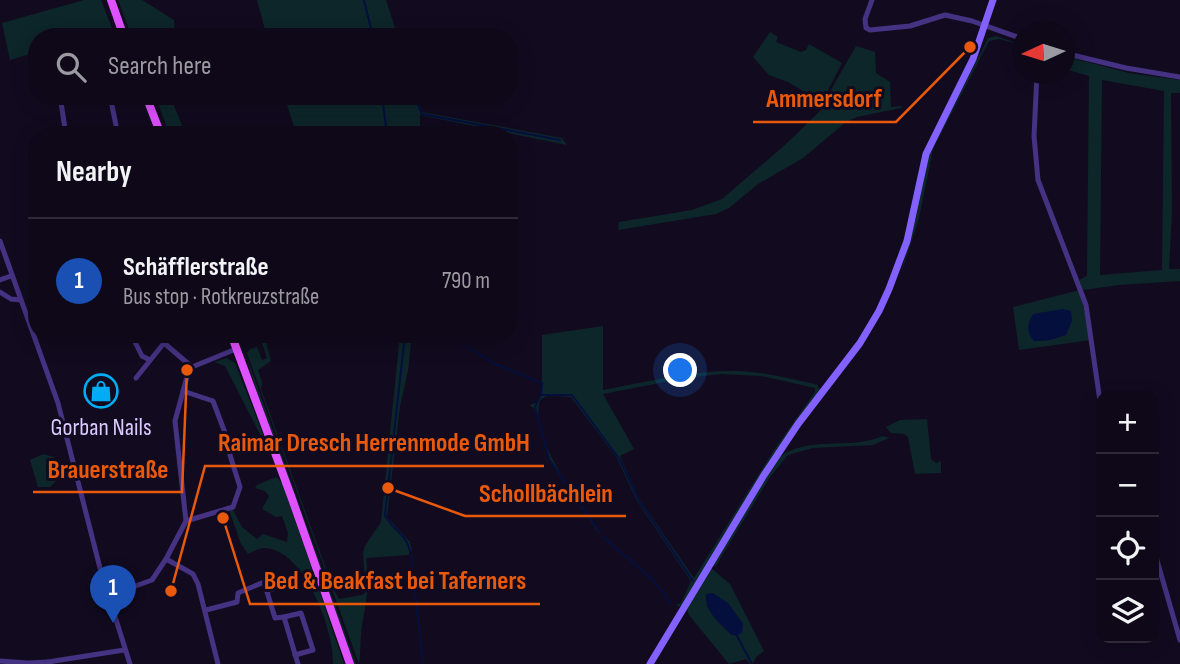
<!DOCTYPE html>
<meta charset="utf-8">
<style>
:root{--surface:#0e0818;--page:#1c1625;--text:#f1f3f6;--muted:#9b9aa2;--line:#2e2937;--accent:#00adf5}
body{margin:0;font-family:"Sofia Sans Condensed",sans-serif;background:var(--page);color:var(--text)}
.controls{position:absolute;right:21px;bottom:21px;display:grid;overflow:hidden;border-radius:14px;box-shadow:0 4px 18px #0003}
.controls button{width:63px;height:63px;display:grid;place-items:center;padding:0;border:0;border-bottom:2px solid var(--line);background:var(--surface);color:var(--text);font:35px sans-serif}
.compass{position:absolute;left:1012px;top:21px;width:63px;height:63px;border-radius:50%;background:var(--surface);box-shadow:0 4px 18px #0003;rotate:266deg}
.you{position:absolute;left:681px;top:371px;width:24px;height:24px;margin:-18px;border:5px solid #fff;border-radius:50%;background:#1a73e8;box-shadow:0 0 0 10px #1a73e833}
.badge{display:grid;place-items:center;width:46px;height:46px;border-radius:50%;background:var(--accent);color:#fff;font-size:23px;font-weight:700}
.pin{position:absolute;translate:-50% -58px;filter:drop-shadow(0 2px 4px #0008)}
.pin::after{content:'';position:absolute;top:37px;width:24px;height:21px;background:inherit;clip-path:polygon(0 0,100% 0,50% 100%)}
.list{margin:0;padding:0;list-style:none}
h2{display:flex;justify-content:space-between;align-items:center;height:91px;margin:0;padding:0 28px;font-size:30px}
h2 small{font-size:23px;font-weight:400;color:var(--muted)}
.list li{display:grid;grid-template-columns:46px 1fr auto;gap:21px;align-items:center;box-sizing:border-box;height:126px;padding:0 28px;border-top:2px solid var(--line)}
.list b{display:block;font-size:26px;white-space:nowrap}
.list p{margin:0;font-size:23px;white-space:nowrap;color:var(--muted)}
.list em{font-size:23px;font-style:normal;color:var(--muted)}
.icon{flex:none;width:38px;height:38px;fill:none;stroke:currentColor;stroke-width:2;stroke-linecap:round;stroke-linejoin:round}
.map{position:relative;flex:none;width:1180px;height:664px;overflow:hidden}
.search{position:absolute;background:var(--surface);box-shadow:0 4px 18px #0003;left:28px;top:28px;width:490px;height:77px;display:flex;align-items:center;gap:18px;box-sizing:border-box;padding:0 24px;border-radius:28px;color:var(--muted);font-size:26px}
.panel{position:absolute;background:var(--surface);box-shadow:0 4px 18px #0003;left:28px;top:126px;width:490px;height:217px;border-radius:28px}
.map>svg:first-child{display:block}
.green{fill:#0d262a;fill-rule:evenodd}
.water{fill:#050f3e}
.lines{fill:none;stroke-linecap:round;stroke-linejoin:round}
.stream{stroke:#050f3e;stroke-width:2}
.minor{stroke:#453283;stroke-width:5}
.secondary{stroke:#8361ff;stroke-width:7}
.primary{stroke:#e051ff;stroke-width:8}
.labels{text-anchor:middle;stroke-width:6;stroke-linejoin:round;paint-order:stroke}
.poi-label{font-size:24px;fill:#dacaff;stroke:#120b20}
.leader{fill:none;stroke:#e8590c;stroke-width:2.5}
.callout-dot{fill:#e8590c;stroke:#120b20;stroke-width:2.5}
.callout-label{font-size:26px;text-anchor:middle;font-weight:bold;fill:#e8590c;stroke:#120b20;stroke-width:6;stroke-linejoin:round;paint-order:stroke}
</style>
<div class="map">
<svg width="1180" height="664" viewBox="0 0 1180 664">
<rect width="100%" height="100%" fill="#120b20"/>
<g class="green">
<polygon points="84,0 101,0 113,31 91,37 37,37 37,52 10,60 2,23"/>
<polygon points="118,0 142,0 174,20 175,37 132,37"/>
<polygon points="257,0 386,0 398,37 267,37"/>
<polygon points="770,32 778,37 776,42 801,52 806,50 809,44 842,63 826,94 815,98 788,82 769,75 753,57"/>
<polygon points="996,36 1022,45 999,39 989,41 933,149 919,218 899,280 916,218 929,155 988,38"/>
<polygon points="856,46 875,52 876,73 890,82 891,107 902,106 901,108 857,117 846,122 803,158 758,184 729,208 716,214 618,230 619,222 692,210 722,199 786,144 821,110 823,105 813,100 823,99 828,95"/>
<path d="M 1064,56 L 1129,73 L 1180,80 L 1180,93 L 1171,93 L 1172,213 L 1169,269 L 1180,269 L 1180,281 L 1119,285 L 1083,290 L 1079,280 L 1087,276 L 1089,76 L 1065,69 ZM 1102,80 L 1164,91 L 1162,270 L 1100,275 Z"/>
<polygon points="155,96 170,96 186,135 170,135"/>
<polygon points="284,96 416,96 422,112 562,138 567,145 420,115 420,135 297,135"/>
<path d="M 1080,290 L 1091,340 L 1019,350 L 1013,307 ZM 1052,312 L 1065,335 L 1050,340 L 1034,341 L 1039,313 Z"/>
<path d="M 603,326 L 603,390 C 647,382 692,370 737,371 C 765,372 791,379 818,385 L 818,388 L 821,390 L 768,462 L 684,603 L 679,607 L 676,605 L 681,603 L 691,581 L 637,501 L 617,458 L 571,397 L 548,395 L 540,400 C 528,438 580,503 601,534 L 599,534 L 550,461 L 535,410 L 530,405 L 536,403 L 542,391 L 542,335 ZM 721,374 L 762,376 L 815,388 L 815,392 L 774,450 L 694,578 L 639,499 L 620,456 L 634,449 L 603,394 L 685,378 Z"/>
<path d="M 259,334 L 264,334 L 271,361 L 258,370 L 262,382 L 261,389 L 333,588 L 339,599 L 362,595 L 366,592 L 363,553 L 365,546 L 381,522 L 400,334 L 412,334 L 408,371 L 400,406 L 387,517 L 410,542 L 412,551 L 409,551 L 409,555 L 366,558 C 369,586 367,599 362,625 C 360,637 361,651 359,664 L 247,353 L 250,349 L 257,347 L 262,360 L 267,358 Z"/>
<polygon points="246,355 356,664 354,664 256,390"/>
<polygon points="227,358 235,363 263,434 264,442 225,366 214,362"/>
<polygon points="927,419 931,459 936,463 941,461 941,473 915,474 908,437 904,434 891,433 886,427 900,420"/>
<path d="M 883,436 L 889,438 L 873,445 L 813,448 L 788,455 L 770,477 L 715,567 L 714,564 L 777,459 C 807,434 849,451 883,436 Z"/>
<polygon points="43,454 54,457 60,477 50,487 38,487 30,460"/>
<path d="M 276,477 L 283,484 L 344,664 L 333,664 C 335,632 304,548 264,548 C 259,548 252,552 248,554 L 241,544 L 229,510 L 233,510 L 242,527 L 257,539 L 263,534 L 287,542 L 288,533 L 282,516 L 276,517 L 262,509 L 269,496 L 265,491 L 255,488 L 257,485 Z"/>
<path d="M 711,568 L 730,584 L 764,651 L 756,657 L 753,664 L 750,664 L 746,659 L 729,664 L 689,615 L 687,609 ZM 728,603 L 743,624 L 732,635 L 718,622 L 706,605 Z"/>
</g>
<g class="water">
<path d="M 1063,309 L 1071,311 L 1072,321 L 1066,335 L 1050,340 L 1034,341 C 1026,332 1027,324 1033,314 Z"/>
<path d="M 713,593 L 728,603 L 743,624 L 742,632 L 737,636 L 732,635 C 720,624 704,611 706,594 Z"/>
</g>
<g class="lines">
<g class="stream">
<polyline points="364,0 373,37"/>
<polyline points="373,36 393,32 396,37"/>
<polyline points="382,96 387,135"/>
<polyline points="414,96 422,114 560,140"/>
<path d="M 405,334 L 385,515 C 391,529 407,534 410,551"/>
<polyline points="453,334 463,344"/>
<polyline points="466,346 495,364 542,383 541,394 535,407 549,459 600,533"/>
<polyline points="541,395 572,395 620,460 639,501 693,581"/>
<polyline points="603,537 653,580 672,605"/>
<polyline points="411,555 423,664"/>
<polyline points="736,634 752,664"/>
</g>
<g class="minor">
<polyline points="872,0 865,19 866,28 870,30 910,26 945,15 972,21 1023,39"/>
<polyline points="1064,53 1126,68 1180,77"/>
<polyline points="1037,74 1034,136 1038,180 1086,305 1101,408"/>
<polyline points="60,96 66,135"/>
<polyline points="110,96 118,135"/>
<polyline points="0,241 58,403 101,572 130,664"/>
<polyline points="0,280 11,276"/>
<polyline points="0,292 11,299 21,300"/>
<polyline points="131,334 142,356 150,360"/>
<polyline points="159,334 164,343 192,367"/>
<polyline points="136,378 164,343"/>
<polyline points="183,391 213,401 230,446 230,455 240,487 233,507 186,521"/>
<polyline points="1154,550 1180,640"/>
<polyline points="166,559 193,574 198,584 218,664"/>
<polyline points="264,582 271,582 273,589 267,591"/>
<polyline points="108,596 152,580 166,559 186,521 175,421 188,373 192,367 236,349"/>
<polyline points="206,610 237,602 238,593 264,582 275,618 284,617 298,664"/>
<polyline points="284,617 301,613 313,650 295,655"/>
<polyline points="0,661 28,663 48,662 48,664"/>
<polyline points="48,662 124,650"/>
</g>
<polyline class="secondary" points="650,664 764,475 798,424 860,343 879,311 889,289 907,241 926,154 973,59 993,0"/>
<g class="primary">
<polyline points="111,0 124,37"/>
<polyline points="146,96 161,135"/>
<polyline points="231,334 291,496 350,664"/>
</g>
</g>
<defs>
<symbol id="shop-ring" viewBox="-11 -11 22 22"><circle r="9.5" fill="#120b20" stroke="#00adf5" stroke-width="1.5"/><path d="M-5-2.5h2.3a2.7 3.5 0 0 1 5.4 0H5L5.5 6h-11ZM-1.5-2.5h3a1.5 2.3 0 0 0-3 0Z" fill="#00adf5"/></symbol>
</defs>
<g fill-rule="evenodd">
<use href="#shop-ring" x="82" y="372" width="38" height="38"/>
</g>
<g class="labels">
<g class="poi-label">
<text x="101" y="435">Gorban Nails</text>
</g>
</g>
<path class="leader" d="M970 47L896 122H753M171 591L205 466H544M187 370L182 492H33M388 488L465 516H626M223 518L250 604H540"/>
<g class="callout-dot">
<circle cx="970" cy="47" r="7"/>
<circle cx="171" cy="591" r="7"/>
<circle cx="187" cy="370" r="7"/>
<circle cx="388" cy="488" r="7"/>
<circle cx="223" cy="518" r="7"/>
</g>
<g class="callout-label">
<text x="824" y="107">Ammersdorf</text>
<text x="374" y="451">Raimar Dresch Herrenmode GmbH</text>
<text x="108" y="478">Brauerstraße</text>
<text x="546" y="502">Schollbächlein</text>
<text x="395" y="589">Bed &amp; Beakfast bei Taferners</text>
</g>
</svg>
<div class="controls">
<button>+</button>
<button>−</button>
<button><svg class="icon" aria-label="locate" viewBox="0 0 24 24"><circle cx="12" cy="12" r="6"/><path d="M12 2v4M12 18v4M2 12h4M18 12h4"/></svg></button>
<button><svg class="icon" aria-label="layers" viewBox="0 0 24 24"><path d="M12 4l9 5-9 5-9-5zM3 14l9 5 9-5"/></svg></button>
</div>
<svg class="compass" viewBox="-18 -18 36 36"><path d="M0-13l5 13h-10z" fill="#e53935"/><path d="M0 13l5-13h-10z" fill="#9b9aa2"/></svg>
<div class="you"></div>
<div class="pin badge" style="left:113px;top:623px;background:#1a4fb4">1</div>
<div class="search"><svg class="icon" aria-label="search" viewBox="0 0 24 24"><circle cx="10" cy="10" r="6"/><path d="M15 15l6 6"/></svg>Search here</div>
<section class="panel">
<h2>Nearby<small></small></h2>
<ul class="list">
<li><span class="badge" style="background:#1a4fb4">1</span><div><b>Schäfflerstraße</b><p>Bus stop · Rotkreuzstraße</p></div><em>790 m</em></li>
</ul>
</section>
</div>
